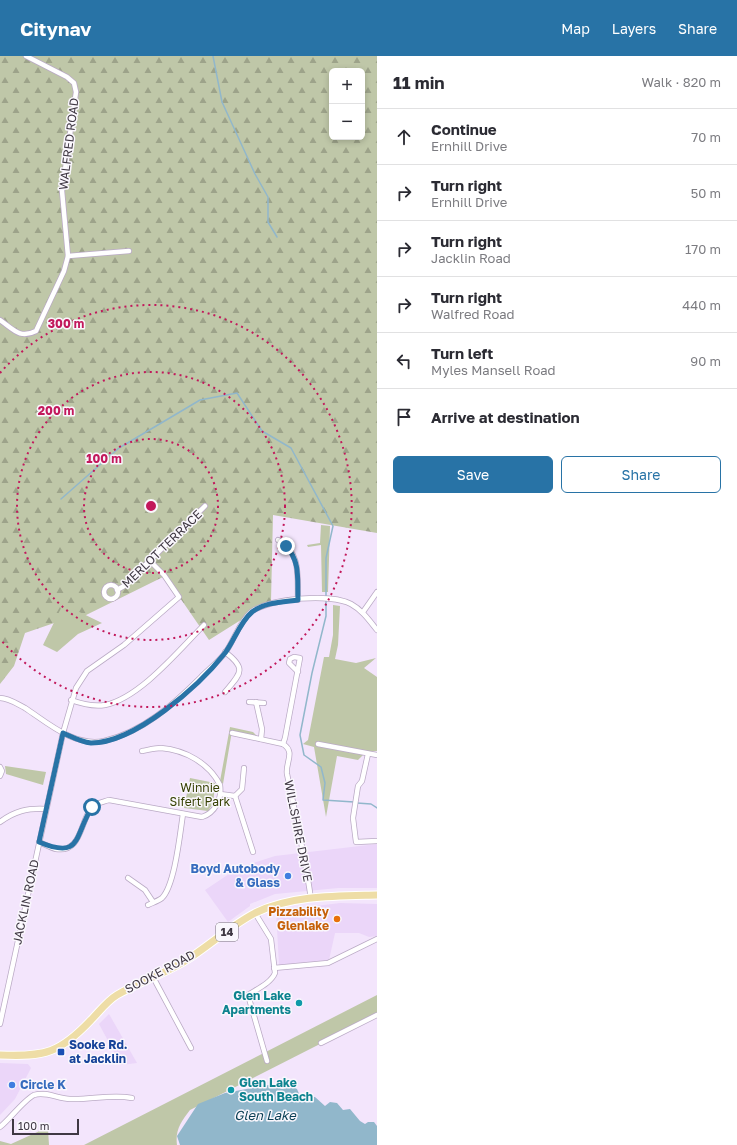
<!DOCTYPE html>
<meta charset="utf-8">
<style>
:root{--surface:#fff;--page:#f2f2f3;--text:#2b2b33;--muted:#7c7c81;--line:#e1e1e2;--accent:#2873a6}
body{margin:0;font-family:"Golos Text",sans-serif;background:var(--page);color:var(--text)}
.controls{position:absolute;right:12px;top:12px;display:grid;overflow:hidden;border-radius:6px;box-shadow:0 2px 6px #0003}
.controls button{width:36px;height:36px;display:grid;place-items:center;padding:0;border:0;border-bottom:1px solid var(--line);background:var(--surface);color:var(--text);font:20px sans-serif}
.scale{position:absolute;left:12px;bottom:10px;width:67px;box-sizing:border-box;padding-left:4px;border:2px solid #3f3843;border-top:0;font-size:11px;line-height:14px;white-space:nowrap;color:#3f3843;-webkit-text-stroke:3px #faf7fd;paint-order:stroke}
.stop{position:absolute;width:12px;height:12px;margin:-9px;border:3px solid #2873a6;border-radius:50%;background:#fff}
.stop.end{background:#2873a6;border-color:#fff;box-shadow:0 1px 4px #0008}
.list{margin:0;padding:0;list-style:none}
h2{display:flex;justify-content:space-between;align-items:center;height:52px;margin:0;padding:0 16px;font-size:17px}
h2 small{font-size:13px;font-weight:400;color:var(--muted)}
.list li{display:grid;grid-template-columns:26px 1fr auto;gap:12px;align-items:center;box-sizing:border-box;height:56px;padding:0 16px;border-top:1px solid var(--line)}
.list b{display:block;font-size:15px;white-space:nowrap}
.list p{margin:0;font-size:13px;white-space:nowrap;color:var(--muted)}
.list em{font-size:13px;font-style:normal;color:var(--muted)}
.actions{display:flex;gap:8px;padding:12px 16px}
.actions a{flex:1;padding:9px 0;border:1px solid var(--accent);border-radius:6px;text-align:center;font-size:14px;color:var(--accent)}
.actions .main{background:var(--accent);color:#fff}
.icon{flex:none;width:22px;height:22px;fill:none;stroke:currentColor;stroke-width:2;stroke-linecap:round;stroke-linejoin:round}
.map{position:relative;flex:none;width:377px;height:1089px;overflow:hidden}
header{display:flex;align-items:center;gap:24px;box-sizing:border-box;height:56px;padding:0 20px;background:var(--accent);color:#fff}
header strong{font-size:19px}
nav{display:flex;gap:22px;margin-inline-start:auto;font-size:14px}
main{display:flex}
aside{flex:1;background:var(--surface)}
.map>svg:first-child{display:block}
.built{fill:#ebd6f9}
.forest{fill:url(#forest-firs);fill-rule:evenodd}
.green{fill:#bfc7a8}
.water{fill:#91b7cb}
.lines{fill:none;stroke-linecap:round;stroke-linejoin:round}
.stream{stroke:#91b7cb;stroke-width:1.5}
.street-casing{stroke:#baaac5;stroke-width:6}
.primary-casing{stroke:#fff;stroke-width:9}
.street{stroke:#fff;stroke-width:4.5}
.primary{stroke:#eedda6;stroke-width:7}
.route{stroke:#2873a6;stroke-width:5}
.ring{fill:none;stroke:#c2185b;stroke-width:2;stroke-dasharray:2 4}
.shop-dot{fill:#3f7fe0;stroke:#faf7fd;stroke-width:1.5}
.food-dot{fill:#e8710a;stroke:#faf7fd;stroke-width:1.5}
.culture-dot{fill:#0f9aa8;stroke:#faf7fd;stroke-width:1.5}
.transit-dot{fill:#1a4fb4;stroke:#faf7fd;stroke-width:1.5}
.labels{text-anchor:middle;stroke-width:3;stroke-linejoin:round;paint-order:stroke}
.shield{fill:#faf7fd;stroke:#77717b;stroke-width:1}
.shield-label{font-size:11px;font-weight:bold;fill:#3f3843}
.street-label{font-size:12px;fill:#3f3843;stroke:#faf7fd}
.park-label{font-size:12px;fill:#374104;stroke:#faf7fd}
.shop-label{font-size:12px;font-weight:bold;fill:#366cbe;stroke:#faf7fd;text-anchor:end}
.food-label{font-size:12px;font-weight:bold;fill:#c56008;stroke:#faf7fd;text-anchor:end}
.culture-label{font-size:12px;font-weight:bold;fill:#0d838f;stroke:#faf7fd;text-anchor:end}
.transit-label{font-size:12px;font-weight:bold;fill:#164399;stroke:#faf7fd;text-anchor:start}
.water-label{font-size:13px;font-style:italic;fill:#093e54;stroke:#faf7fd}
.centre{fill:#c2185b;stroke:#faf7fd;stroke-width:2}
.ring-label{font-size:12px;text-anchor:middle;font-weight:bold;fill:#c2185b;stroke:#faf7fd;stroke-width:3;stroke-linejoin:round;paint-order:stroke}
</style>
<header>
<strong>Citynav</strong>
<nav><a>Map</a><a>Layers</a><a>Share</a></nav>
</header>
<main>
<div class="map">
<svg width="377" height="1089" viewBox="0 0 377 1089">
<defs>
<pattern id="forest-firs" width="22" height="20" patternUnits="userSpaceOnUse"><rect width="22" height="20" fill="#bfc7a8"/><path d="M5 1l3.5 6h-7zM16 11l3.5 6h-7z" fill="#9da38a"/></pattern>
</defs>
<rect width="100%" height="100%" fill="#f3e5fc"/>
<g class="built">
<polygon points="377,788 377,832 338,832 275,838 250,848 250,850 228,866 205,834 238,812 275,800"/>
<polygon points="340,847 377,848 377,880 369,881 359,877 335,877 329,904 279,909 276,855"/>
<polygon points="109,958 137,1007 121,1009 99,968"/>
<polygon points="0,1007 28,1008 31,1012 15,1043 0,1059"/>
</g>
<path class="forest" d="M 0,0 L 377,0 L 377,477 L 273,459 L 271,545 L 209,584 L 165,520 L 76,564 L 63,564 L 25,577 L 14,610 L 0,628 ZM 332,15 L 362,15 L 362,81 L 332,81 Z"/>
<g class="green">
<polygon points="321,469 330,470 328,536 322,536 321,489 308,491 307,489 320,487"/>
<polygon points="63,548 102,567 78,578 57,596 43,589"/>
<polygon points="333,549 340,550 338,589 335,603 356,607 376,602 364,612 377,621 377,695 366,696 358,704 337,700 326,761 314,691 303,688 308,684 324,601 329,601 333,579"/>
<polygon points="230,671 253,676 257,680 232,675 223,728 220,725"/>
<polygon points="5,710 46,716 43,729 6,718"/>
<polygon points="190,722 215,727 213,749 212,749 208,755 184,752"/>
<path d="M 377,939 L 377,959 L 190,1054 C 181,1066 175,1074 177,1089 L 84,1089 Z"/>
<polygon points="44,1073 48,1073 49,1089 0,1089 0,1085 11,1088"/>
</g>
<polygon class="water" points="269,1029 282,1033 292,1031 297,1033 300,1040 315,1041 325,1050 330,1046 337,1047 343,1054 350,1053 360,1065 365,1068 368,1066 374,1066 377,1070 377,1089 180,1089 177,1080 198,1048 225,1037"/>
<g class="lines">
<g class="stream">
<polyline points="213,0 222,46 255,118 268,141 268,166 277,181"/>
<polyline points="61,443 119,392 200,344 237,337 262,375 291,392 333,470 326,502 326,560 312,617 300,679 304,699 321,711 325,727 323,744 354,746"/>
<polyline points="357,747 371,748 377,752"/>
</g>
<defs>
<g id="street">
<polyline points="68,200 129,195"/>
<path d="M 0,264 C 14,274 20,283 36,275 L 64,215 L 68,200 L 62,135 L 76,36 L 74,27 L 67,21 L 26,0"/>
<path d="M 278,484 C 302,497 297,521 298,544"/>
<circle cx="111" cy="536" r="7"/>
<polyline points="117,534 124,530 205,450"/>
<polyline points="363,556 377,536"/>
<path d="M 298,616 L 289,607 L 290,603 L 294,601 L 300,602 L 285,682 L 283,688 C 296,696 285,707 287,718 C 296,760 305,801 311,843"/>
<path d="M 225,636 C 240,618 248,613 225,596"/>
<path d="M 0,642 C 9,642 17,648 25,652 C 48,667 74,691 104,685 C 143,676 174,648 201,621 C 209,613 218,606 225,597 C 234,585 239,566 251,556 C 270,542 331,537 351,548 C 362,554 369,564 377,574"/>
<path d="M 71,644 C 82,648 93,651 105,649 C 140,642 179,594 204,569"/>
<polyline points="249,646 264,647"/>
<polyline points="256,646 262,673 261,683"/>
<polyline points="232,677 283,688"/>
<polyline points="318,688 377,699"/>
<polyline points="368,698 362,725 358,730 353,762 356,786 377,785"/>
<polyline points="0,711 2,715 0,720"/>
<polyline points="220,738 235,740"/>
<polyline points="235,740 253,796"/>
<polyline points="235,740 242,733 244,712"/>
<path d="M 0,766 C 15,755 27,752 46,753"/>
<path d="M 39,786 C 44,788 51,792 56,793 C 82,797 80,765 92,751 C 96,747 103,746 109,744 L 202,761 C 215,757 222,743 220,729 C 209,707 185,694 161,692 C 155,692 148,694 142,695"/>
<polyline points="128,822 145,834 153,846"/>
<path d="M 148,849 C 152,847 158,845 162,842 C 175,829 180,777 183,758"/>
<path d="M 255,857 L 271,883 L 275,917 C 271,927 257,933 248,939 L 267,1005"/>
<polyline points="274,912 328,907 377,883"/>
<polyline points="153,921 191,992"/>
<polyline points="0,968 63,677 76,632 87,615 124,589 179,541 164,519 150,505"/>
<polyline points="321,987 377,959"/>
<path d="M 0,1071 C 9,1064 25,1043 34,1039 C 46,1035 58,1043 70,1043 C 91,1044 111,1038 132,1042"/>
</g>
<path id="primary" d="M 0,999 C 45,1001 60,997 91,964 C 99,956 107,945 117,939 C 139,926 164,918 185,905 C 209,890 230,870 255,857 C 292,839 337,840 377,839"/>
</defs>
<use href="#street" class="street-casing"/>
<use href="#primary" class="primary-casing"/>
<use href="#street" class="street"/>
<use href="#primary" class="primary"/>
</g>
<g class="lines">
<path class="route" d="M 92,751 C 74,780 82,804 39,786 L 63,677 C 72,681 81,686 91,687 C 135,687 199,630 225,597 C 234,585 240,566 252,556 C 265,546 282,546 298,544 C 297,524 301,506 286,490"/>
</g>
<g class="ring">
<circle cx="151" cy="450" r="67"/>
<circle cx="151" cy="450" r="134"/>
<path d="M0 317A201 201 0 1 1 0 583"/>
</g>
<g class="shop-dot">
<circle cx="288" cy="820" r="4"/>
<circle cx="12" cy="1029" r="4"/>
</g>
<circle class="food-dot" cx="337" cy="863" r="4"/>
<g class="culture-dot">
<circle cx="299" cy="947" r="4"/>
<circle cx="231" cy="1034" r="4"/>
</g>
<rect class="transit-dot" x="57" y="992" width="8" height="8" rx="2"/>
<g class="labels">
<rect class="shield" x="216" y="867" width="22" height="18" rx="3"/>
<g class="shield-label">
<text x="227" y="880">14</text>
</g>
<g class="street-label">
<text transform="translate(69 88) rotate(-83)" y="4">WALFRED ROAD</text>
<text transform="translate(162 493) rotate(-44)" y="4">MERLOT TERRACE</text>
<text transform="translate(298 775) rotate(79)" y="4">WILLSHIRE DRIVE</text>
<text transform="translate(26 846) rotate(-78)" y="4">JACKLIN ROAD</text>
<text transform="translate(160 916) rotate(-28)" y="4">SOOKE ROAD</text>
</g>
<g class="park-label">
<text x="200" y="736">Winnie<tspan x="200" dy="14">Sifert Park</tspan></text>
</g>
<g class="shop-label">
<text x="280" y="817">Boyd Autobody<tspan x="280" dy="14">&amp; Glass</tspan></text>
<text x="20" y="1033" text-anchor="start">Circle K</text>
</g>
<g class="food-label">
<text x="329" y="860">Pizzability<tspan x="329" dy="14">Glenlake</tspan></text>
</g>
<g class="culture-label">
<text x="291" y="944">Glen Lake<tspan x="291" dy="14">Apartments</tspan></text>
<text x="239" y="1031" text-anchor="start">Glen Lake<tspan x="239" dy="14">South Beach</tspan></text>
</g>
<g class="transit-label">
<text x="69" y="993">Sooke Rd.<tspan x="69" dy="14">at Jacklin</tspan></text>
</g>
<g class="water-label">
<text x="265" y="1064">Glen Lake</text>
</g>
</g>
<circle cx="151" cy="450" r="6" class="centre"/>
<g class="ring-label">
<text x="66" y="272">300 m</text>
<text x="56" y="359">200 m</text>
<text x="104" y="407">100 m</text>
</g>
</svg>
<div class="controls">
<button>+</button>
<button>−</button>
</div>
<div class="scale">100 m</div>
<div class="stop" style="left:92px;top:751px"></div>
<div class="stop end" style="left:286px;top:490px"></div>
</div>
<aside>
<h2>11 min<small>Walk · 820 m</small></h2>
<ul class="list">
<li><svg class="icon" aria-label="ahead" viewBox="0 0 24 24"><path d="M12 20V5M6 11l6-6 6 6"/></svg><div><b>Continue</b><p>Ernhill Drive</p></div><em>70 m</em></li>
<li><svg class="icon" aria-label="right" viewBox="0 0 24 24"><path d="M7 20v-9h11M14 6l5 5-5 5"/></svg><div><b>Turn right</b><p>Ernhill Drive</p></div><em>50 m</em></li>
<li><svg class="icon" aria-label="right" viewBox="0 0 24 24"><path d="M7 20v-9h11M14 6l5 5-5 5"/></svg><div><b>Turn right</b><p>Jacklin Road</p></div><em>170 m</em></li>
<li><svg class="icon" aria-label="right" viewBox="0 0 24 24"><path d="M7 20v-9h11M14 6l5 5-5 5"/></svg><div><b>Turn right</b><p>Walfred Road</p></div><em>440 m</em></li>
<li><svg class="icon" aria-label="left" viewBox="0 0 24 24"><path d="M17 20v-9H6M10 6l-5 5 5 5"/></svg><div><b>Turn left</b><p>Myles Mansell Road</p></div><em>90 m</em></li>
<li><svg class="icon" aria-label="arrive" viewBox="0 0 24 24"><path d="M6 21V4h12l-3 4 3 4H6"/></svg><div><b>Arrive at destination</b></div></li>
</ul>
<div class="actions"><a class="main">Save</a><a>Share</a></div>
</aside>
</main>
